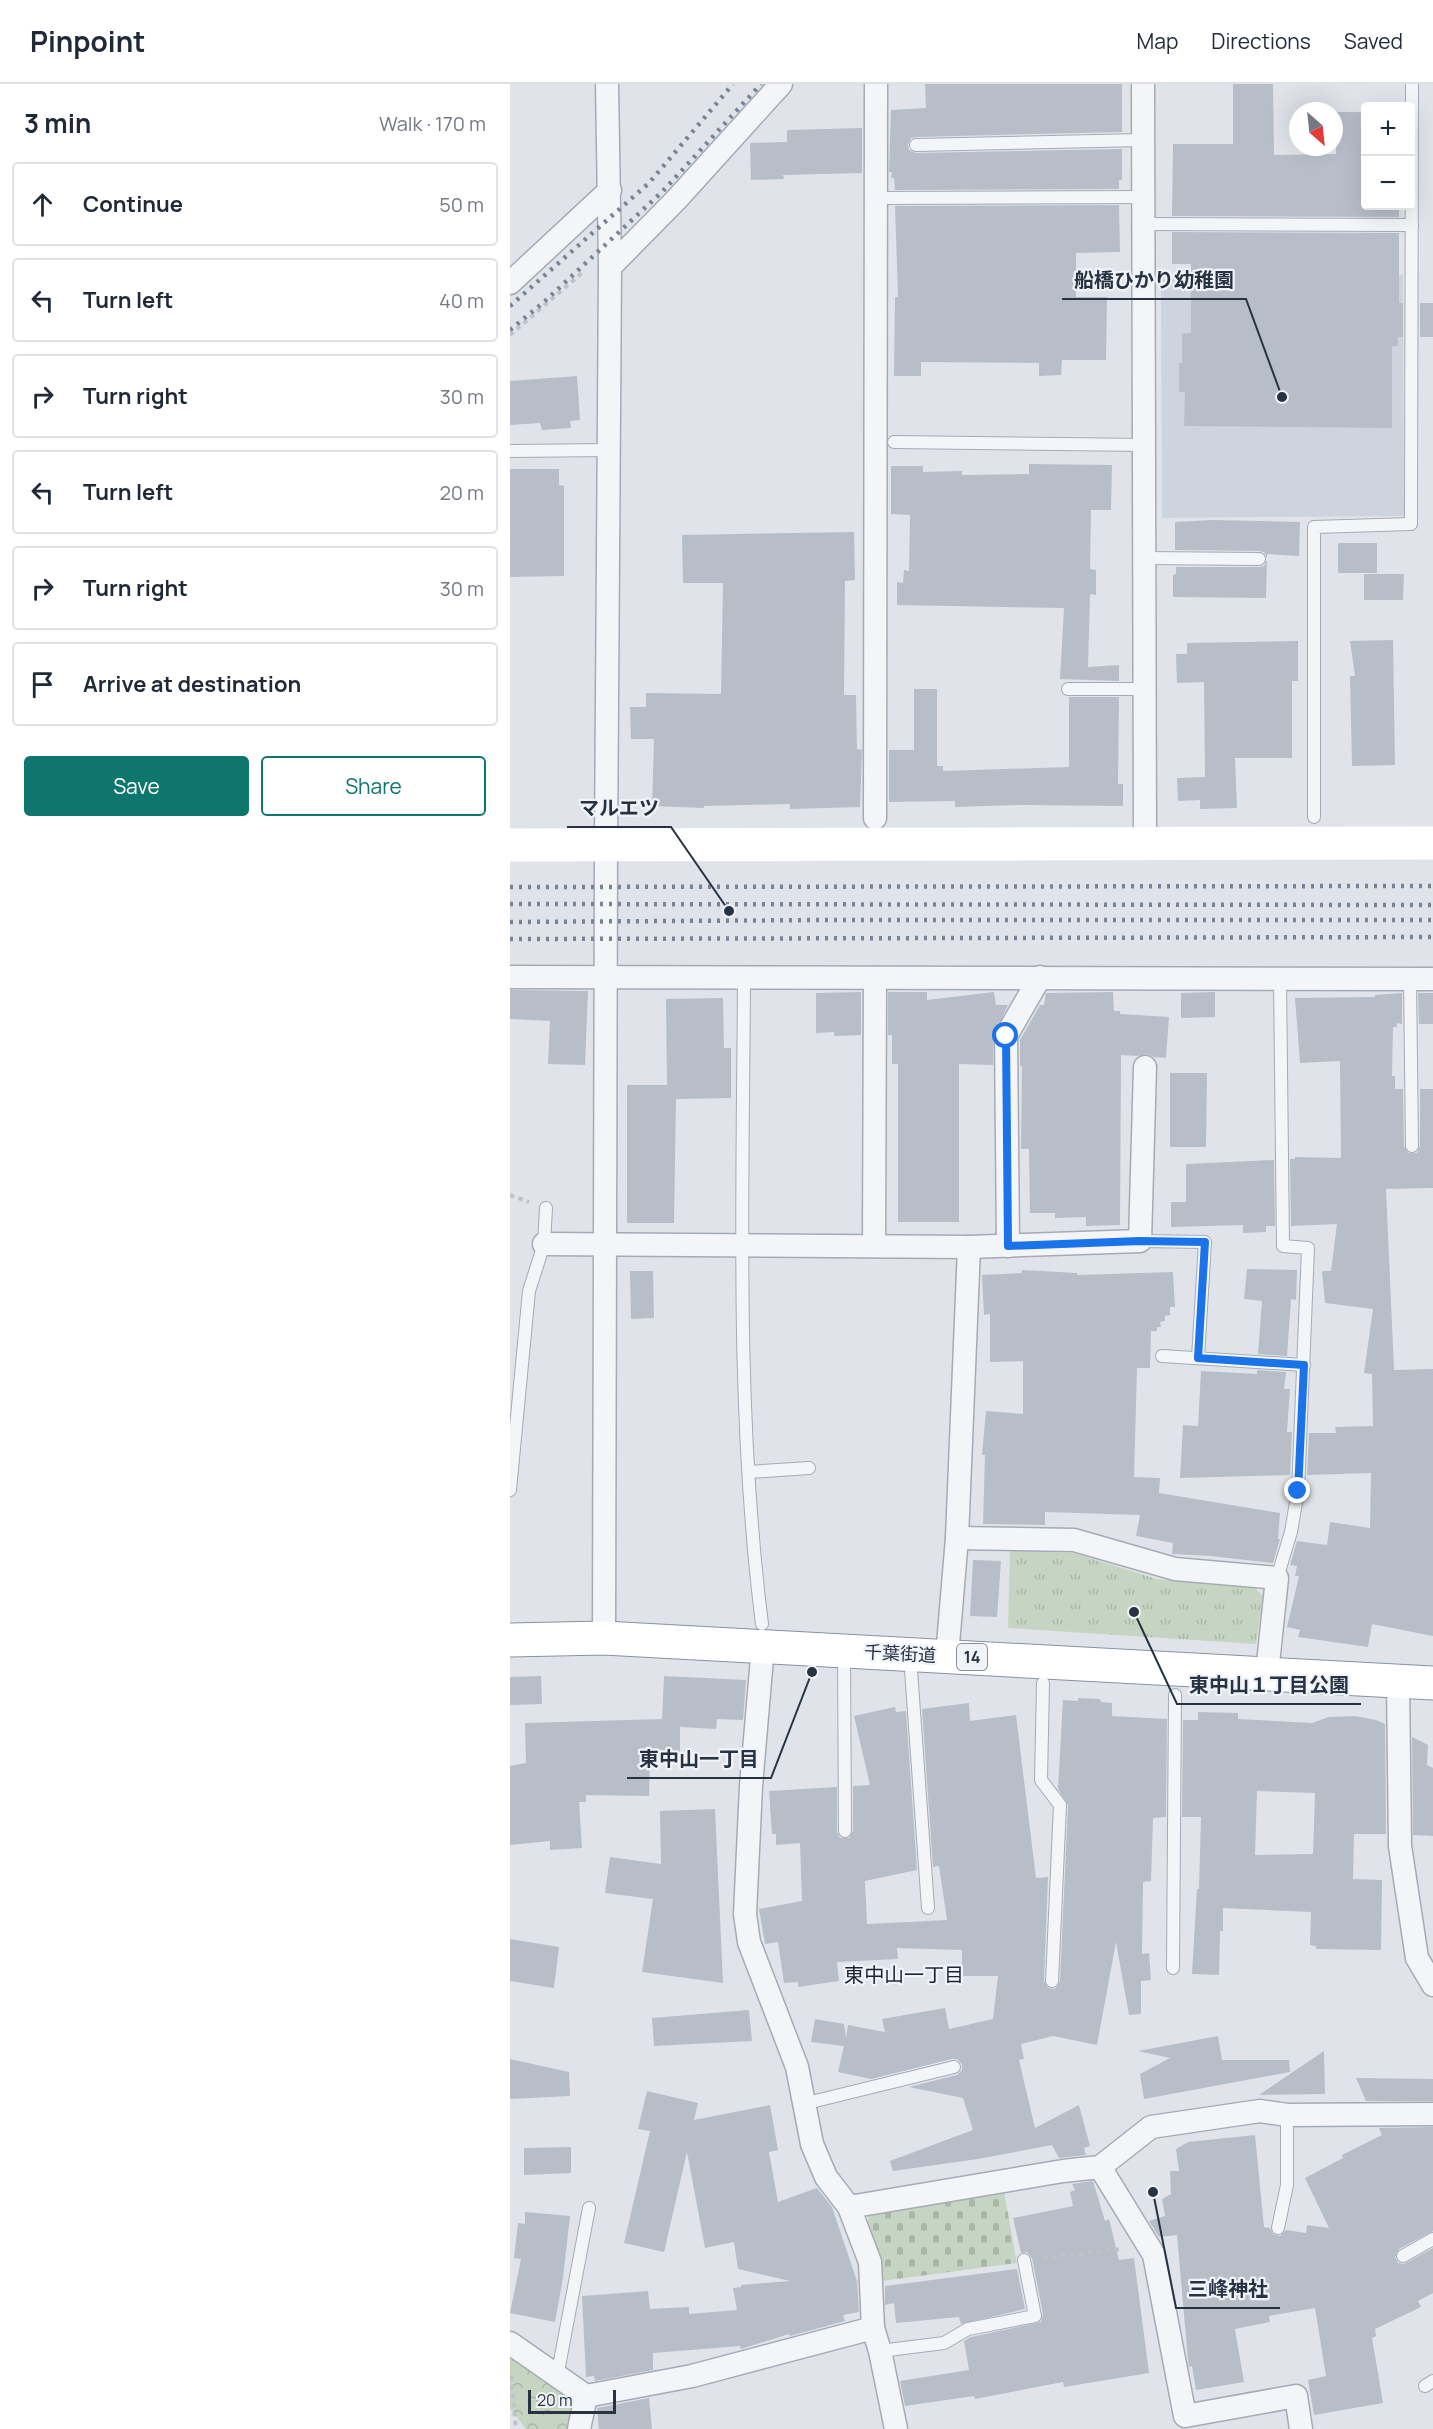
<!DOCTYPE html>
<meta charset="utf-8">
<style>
:root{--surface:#fff;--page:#f6f6f7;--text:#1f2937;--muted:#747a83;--line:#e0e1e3;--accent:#0f766e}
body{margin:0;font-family:Manrope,"Noto Sans JP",sans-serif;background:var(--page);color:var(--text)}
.controls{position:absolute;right:18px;top:18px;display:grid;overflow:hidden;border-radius:6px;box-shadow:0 6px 24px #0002}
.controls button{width:54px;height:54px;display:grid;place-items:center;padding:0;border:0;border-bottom:2px solid var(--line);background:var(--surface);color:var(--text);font:30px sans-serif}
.compass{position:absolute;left:779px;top:18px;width:54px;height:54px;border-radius:50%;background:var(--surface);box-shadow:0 6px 24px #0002;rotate:153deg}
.scale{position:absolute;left:18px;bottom:15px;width:88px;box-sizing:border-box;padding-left:6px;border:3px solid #273243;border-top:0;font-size:16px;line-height:21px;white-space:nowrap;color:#273243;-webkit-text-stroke:4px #f0f3f8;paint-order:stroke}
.stop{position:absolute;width:18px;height:18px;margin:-14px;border:4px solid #1a73e8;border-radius:50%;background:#fff}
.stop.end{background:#1a73e8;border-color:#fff;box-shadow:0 2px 6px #0008}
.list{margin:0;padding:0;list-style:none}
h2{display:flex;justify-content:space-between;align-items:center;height:78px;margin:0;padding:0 24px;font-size:26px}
h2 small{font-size:20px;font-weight:400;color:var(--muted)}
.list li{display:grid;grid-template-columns:39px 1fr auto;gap:18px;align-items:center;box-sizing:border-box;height:84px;margin:0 12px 12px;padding:0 12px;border:2px solid var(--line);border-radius:6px}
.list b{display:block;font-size:22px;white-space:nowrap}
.list em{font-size:20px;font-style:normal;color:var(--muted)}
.actions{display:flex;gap:12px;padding:18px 24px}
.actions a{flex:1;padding:14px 0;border:2px solid var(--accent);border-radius:6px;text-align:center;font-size:21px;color:var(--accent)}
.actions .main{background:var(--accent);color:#fff}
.icon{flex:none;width:33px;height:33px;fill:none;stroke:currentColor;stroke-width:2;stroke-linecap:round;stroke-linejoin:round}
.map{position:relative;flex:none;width:923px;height:2345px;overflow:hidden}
header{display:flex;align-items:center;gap:36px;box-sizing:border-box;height:84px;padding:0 30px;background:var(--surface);border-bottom:2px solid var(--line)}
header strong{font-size:28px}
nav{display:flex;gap:33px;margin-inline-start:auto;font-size:21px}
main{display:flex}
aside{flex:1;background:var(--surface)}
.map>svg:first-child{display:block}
.built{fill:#ced4dd}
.grass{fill:url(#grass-tufts)}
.forest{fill:url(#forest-crowns)}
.cemetery{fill:url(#cemetery-stones)}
.building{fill:#b7bec8;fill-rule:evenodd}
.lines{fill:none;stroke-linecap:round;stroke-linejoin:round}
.lane-casing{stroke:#a5abb5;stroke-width:14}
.street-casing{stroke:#a5abb5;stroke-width:25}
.highway-casing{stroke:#8692a2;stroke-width:35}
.path{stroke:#bec2c9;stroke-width:4;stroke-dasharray:4.5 4.5;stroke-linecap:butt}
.lane{stroke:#f3f5f8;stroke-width:12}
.street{stroke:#f3f5f8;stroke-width:22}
.secondary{stroke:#fff;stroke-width:33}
.highway{stroke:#fff;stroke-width:33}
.rail{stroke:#788495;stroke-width:4.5;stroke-dasharray:3 6;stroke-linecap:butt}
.route{stroke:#1a73e8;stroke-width:8}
.labels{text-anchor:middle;stroke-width:4.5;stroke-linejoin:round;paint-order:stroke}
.shield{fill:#f0f3f8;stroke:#636c79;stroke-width:1.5}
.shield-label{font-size:16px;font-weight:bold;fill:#273243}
.street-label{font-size:18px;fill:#273243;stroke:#f0f3f8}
.neighbourhood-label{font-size:20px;fill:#1a2334;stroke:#f0f3f8}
.leader{fill:none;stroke:#273243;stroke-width:2}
.callout-dot{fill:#273243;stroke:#f0f3f8;stroke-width:2}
.callout-label{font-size:20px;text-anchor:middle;font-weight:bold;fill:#273243;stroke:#f0f3f8;stroke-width:4.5;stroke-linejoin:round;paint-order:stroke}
</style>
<header>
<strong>Pinpoint</strong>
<nav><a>Map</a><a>Directions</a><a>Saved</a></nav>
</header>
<main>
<aside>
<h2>3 min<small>Walk · 170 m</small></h2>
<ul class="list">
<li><svg class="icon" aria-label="ahead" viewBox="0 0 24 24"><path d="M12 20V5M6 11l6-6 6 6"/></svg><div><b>Continue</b></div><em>50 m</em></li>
<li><svg class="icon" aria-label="left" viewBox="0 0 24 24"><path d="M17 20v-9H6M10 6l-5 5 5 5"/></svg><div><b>Turn left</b></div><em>40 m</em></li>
<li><svg class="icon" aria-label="right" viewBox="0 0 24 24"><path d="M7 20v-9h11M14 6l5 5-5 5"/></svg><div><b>Turn right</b></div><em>30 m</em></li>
<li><svg class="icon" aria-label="left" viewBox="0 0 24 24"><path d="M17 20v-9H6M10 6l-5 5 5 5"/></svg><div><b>Turn left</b></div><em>20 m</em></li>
<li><svg class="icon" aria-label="right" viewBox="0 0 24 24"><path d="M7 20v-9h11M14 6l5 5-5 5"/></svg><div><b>Turn right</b></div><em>30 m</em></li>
<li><svg class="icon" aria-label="arrive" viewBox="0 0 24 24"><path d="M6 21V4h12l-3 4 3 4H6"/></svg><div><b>Arrive at destination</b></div></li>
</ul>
<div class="actions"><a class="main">Save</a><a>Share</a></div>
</aside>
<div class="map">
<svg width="923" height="2345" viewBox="0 0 923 2345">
<defs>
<pattern id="grass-tufts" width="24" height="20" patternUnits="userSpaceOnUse" patternTransform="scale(1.5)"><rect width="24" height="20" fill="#c6d5c1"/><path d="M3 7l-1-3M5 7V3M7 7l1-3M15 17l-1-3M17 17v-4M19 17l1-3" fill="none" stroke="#aab7a7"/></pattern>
<pattern id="forest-crowns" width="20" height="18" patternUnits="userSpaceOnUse" patternTransform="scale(1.5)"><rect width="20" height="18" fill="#c6d5c1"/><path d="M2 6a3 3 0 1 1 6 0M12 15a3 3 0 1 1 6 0" fill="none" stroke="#aab7a7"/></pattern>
<pattern id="cemetery-stones" width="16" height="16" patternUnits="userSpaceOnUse" patternTransform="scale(1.5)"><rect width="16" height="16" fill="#c6d5c1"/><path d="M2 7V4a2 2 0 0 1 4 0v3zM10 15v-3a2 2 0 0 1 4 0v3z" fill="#aab7a7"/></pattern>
</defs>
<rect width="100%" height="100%" fill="#e0e4ea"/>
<polygon class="built" points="893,191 894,432 652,434 651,193"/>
<polygon class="grass" points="500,1467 563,1469 647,1495 745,1504 753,1512 746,1560 498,1544"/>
<polygon class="forest" points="0,2267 60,2314 64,2320 59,2345 16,2345 0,2324"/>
<polygon class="cemetery" points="493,2102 507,2179 372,2197 365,2158 358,2141 359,2126"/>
<g class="building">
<polygon points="415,0 612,0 612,48 406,53 401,54 398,61 399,66 406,69 612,65 612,96 609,96 609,105 385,106 384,94 381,94 382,88 379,88 381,26 416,24"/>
<polygon points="723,0 763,0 764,71 826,70 826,28 855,28 855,122 889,122 889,133 662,132 663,60 723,60"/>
<polygon points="352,44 352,89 273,91 274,95 241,96 240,59 277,58 277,46"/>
<polygon points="609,121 610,168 566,169 566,213 597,213 596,276 552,276 551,291 529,292 529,279 411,278 411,292 384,292 385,213 388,213 385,122"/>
<polygon points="662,148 889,149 889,219 893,219 893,253 888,253 888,262 882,262 882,344 674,342 675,308 669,308 669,279 672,279 672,250 681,249 681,180 662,180"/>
<rect x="910" y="219" width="13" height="34"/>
<polygon points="67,292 70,336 60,337 61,344 32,346 30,339 0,341 0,297"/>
<polygon points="519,380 602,381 601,426 581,426 580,485 586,486 586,511 580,510 578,583 609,581 609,597 550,595 554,524 387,521 387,498 393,499 394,486 399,487 400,431 381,430 381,382 413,382 413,388 452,387 452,391 519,390"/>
<polygon points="0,385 49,385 49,401 54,402 54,492 0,493"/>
<polygon points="702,436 790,438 789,472 757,470 757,474 754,468 749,467 665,466 665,438"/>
<polygon points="344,448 345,496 335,497 334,611 346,611 347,665 352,666 350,723 280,725 280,720 194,722 194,724 142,722 144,655 121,655 120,623 136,623 136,609 211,610 213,499 173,499 172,451"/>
<rect x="828" y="459" width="39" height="30"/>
<polygon points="757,476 756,514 663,513 663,491 666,490 666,483 749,483 754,482"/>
<polygon points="854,490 894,490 893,516 854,516"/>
<polygon points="883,556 885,681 842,682 840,592 845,592 840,557"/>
<polygon points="788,557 788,597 782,597 782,674 725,674 727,724 690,725 690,716 668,717 667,694 695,693 694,598 667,599 666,570 677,570 677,559"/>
<polygon points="404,605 427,605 427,682 433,682 433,687 559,683 559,613 609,613 608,700 613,700 613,722 512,721 445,723 445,717 379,718 379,666 404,666"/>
<polygon points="0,906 78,907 75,981 38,980 40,937 0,935"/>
<polygon points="351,908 351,951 324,952 324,948 306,949 306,909"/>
<polygon points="378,908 417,908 417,916 484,908 486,921 498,921 483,952 483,981 449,980 449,1138 388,1138 388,980 382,980 382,951 378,951"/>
<polygon points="603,908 604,927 610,927 610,930 659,933 656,974 644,973 636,970 627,972 611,971 610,1141 576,1142 576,1133 545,1134 545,1129 520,1129 519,1065 511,1065 512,982 510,982 510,956 530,921 534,921 536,909"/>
<polygon points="705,908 705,933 671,934 671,909"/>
<polygon points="892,909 892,940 887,939 887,943 883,943 882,992 885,992 885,1005 893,1005 894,1062 898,1069 907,1069 910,1062 910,1005 923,1005 923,1104 876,1105 884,1286 923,1285 923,1552 862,1540 858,1563 788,1553 790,1546 777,1543 789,1492 785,1492 787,1482 780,1481 787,1457 817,1461 820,1438 860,1444 861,1389 797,1391 799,1349 826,1349 825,1343 863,1342 862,1290 854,1289 863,1225 815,1219 812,1187 821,1187 827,1140 781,1142 780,1075 785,1075 785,1073 831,1074 830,977 790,979 785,914 865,913 865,911"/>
<polygon points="908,909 923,909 923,940 909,940"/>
<polygon points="213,914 214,964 221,964 221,1014 166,1015 164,1139 117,1139 117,1001 157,1001 156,915"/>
<polygon points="660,989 697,989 696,1063 660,1063"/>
<polygon points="764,1076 765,1142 756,1142 756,1148 733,1149 733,1141 661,1143 661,1118 676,1118 676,1080"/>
<polygon points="737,1185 787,1186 786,1216 781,1215 777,1272 748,1270 752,1217 734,1215"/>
<polygon points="512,1186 567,1189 567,1191 663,1188 665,1223 660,1223 660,1231 655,1232 655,1237 650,1238 651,1243 647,1243 647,1247 641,1247 640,1284 627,1284 624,1393 650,1394 649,1409 770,1429 768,1455 770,1455 763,1479 701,1472 662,1470 663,1459 626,1452 630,1431 535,1428 535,1441 473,1440 475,1371 472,1371 476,1327 513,1330 513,1277 480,1278 480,1230 474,1231 472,1191 512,1189"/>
<polygon points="120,1187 143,1187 144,1234 121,1235"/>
<polygon points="747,1286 776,1288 774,1305 780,1305 777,1348 782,1348 780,1391 670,1394 673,1341 688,1342 691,1287 747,1290"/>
<polygon points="463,1476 491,1477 487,1533 460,1532"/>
<polygon points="31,1592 32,1620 0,1621 0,1593"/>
<polygon points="154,1592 236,1596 233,1636 207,1635 206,1645 170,1643 170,1672 140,1672 139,1712 76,1711 76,1718 69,1718 72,1764 40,1766 40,1757 0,1761 0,1682 16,1679 15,1639 152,1635"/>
<polygon points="568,1614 590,1615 591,1618 602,1619 602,1632 657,1635 656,1733 643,1734 641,1797 633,1798 632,1870 639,1869 641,1896 631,1897 631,1930 619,1931 606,1858 587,1961 543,1952 511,1960 514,1975 509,1976 525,2044 569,2021 580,2062 574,2064 576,2071 549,2074 542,2061 468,2075 383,2087 380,2077 463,2046 453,2014 399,2003 447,1991 452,1986 452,1980 447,1975 442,1975 361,1995 328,1988 334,1962 301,1958 305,1935 334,1940 336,1954 338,1941 375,1948 372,1935 435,1924 439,1945 483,1935 488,1892 452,1892 452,1866 387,1864 388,1875 327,1878 329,1897 288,1903 288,1898 274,1899 268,1858 255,1860 249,1825 292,1817 290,1759 266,1761 266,1750 262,1750 259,1707 327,1703 327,1748 330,1754 339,1754 343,1747 343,1702 360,1701 344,1632 385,1623 386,1628 396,1627 407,1786 355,1797 357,1840 437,1836 429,1782 423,1783 412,1625 459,1619 460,1637 506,1631 526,1794 538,1793 534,1897 538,1904 545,1905 550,1897 558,1721 548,1705 553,1616 568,1617"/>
<path d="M 688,1628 L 728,1629 L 728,1635 L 802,1639 L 819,1633 L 845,1632 L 866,1636 L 875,1640 L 876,1750 L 844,1750 L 843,1795 L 872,1796 L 871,1866 L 806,1865 L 806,1862 L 800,1861 L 801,1828 L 713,1824 L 713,1847 L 710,1847 L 709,1891 L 682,1890 L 687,1805 L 689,1805 L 691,1733 L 672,1733 L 673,1636 L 688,1636 ZM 747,1707 L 805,1709 L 803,1770 L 745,1771 Z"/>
<polygon points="902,1653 918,1661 917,1681 923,1684 923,1752 903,1751"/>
<polygon points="205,1725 213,1899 132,1888 143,1815 95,1809 100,1773 151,1780 150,1727"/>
<polygon points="0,1855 49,1863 44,1904 0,1897"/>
<polygon points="239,1926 242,1957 144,1962 142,1934"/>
<polygon points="708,1952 712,1976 779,1976 780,1988 634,2015 630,1990 660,1974 628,1967"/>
<polygon points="814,1967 815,2010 749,2011"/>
<polygon points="0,1975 59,1988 60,2012 0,2015"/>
<polygon points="846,1994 923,1995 923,2017 856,2017"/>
<polygon points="137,2007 188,2019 184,2036 260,2021 268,2066 259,2068 268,2118 307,2104 322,2123 347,2197 349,2228 333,2231 335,2237 280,2252 279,2250 231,2265 230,2262 143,2269 143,2286 85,2297 84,2292 76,2293 72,2212 138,2207 140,2225 179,2223 179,2230 227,2226 223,2204 231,2203 231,2201 280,2197 228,2185 224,2158 195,2164 177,2068 154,2168 114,2159 140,2047 128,2045"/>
<polygon points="923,2043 923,2147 889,2165 885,2173 888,2179 894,2180 923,2164 923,2209 908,2217 911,2223 865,2245 866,2252 862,2254 873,2319 804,2331 798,2296 816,2292 805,2224 759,2232 760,2238 725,2245 734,2298 686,2306 682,2282 679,2283 678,2276 667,2151 649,2153 639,2137 655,2132 652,2115 661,2110 660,2087 669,2087 666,2065 678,2058 745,2051 754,2143 760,2144 763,2150 770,2152 776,2146 796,2149 797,2141 819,2144 795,2094 833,2074 832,2071 872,2051 869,2044"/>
<polygon points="61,2063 61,2089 14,2091 14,2064"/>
<polygon points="583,2097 595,2137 599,2135 609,2176 624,2174 639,2289 554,2303 553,2298 465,2315 464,2312 395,2322 390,2297 459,2286 454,2257 461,2253 531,2238 533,2230 522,2174 517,2168 511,2169 503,2134 563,2122 560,2108 565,2106 562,2100"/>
<polygon points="15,2128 60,2132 53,2194 45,2238 0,2229 11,2175 4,2174 8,2139 15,2140"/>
<polygon points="507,2185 515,2225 451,2240 449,2233 386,2239 384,2219 375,2221 375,2202"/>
<polygon points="139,2314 142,2345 89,2345 87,2324"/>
</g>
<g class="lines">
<defs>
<g id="lane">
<polyline points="406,61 633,56"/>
<polyline points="366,114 634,113"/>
<polyline points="635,140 902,141"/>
<polyline points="384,358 635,361"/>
<polyline points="0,367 99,366"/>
<polyline points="635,474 749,475"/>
<polyline points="558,605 635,605"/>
<polyline points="804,733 804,443 901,440 902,0"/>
<path d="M 234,893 C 233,1108 225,1326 252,1540"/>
<polyline points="900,895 902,1062"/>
<polyline points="630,1157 695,1158 688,1274"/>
<polyline points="652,1272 794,1281"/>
<polyline points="239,1388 299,1384"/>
<polyline points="0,1406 19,1207 34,1160 36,1124"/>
<polyline points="767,1494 781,1448 788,1407 798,1164 773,1162 770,895"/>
<polyline points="334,1568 335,1747"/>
<polyline points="400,1572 418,1824"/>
<polyline points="533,1599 531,1696 550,1721 542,1897"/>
<polyline points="663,1884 665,1611"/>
<polyline points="293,2020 444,1983"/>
<polyline points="768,2144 777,2101 777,2031"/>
<polyline points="893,2172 923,2155"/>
<polyline points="370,2267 434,2259 458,2245 525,2232 514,2176"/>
<polyline points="47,2293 79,2124"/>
<polyline points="915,2302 923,2297"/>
</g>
<g id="street">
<polyline points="633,0 635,759"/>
<polyline points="100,183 166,116 271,0"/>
<polyline points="0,199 100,106"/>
<polyline points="365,734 366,0"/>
<polyline points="0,893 923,895"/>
<polyline points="34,1160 459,1163 630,1157 635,983"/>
<polyline points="364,1162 365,894"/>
<polyline points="498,1162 496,952 530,893"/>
<polyline points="447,1454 564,1456 665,1485 767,1494 757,1589"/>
<polyline points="94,1554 96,761 100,183 97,0"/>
<polyline points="253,1562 241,1702 235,1830 239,1858 287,1983 302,2060 316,2093 339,2123 360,2178 363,2244 370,2267 386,2345"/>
<polyline points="437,1572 447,1454 459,1163"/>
<polyline points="888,1598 890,1762 907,1874 923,1901"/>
<polyline points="590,2083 644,2171 675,2332 786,2312 791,2345"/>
<polyline points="339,2123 553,2087 590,2083 641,2043 750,2027 777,2031 923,2030"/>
<polyline points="0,2259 76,2312 182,2292 363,2244"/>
<polyline points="69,2345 76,2312"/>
</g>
<polyline id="highway" points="0,1556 94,1554 923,1599"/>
</defs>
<use href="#lane" class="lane-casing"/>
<use href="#street" class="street-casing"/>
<use href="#highway" class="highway-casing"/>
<g class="path">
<polyline points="0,251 73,188"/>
<polyline points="0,1111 19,1118"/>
<polyline points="533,2174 612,2165"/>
<polyline points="1,2292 6,2345"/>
</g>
<use href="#lane" class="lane"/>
<use href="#street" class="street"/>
<polyline class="secondary" points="0,761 923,759"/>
<use href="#highway" class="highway"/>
<g class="rail">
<polyline points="0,222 139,99 223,0"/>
<polyline points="0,246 34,218 153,107 251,0"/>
<polyline points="0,803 923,802"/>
<polyline points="0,820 923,821"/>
<polyline points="0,838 316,836 923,836"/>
<polyline points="0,855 923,853"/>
</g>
</g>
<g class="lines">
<polyline class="route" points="496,952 498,1162 630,1157 695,1158 688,1274 794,1281 788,1407"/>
</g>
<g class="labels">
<rect class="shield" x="447" y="1560" width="30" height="26" rx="4.5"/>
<g class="shield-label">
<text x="462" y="1579">14</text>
</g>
<g class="street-label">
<text transform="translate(390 1570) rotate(3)" y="6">千葉街道</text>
</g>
<g class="neighbourhood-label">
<text x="394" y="1898">東中山一丁目</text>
</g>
</g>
<path class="leader" d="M772 313L736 215H552M219 827L161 743H57M624 1528L667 1620H851M302 1588L261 1694H117M643 2108L666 2224H770"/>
<g class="callout-dot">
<circle cx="772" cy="313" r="6"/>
<circle cx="219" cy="827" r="6"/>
<circle cx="624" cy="1528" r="6"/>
<circle cx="302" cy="1588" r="6"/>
<circle cx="643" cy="2108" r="6"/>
</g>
<g class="callout-label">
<text x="644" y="203">船橋ひかり幼稚園</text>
<text x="109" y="731">マルエツ</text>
<text x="759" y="1608">東中山１丁目公園</text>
<text x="189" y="1682">東中山一丁目</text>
<text x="718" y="2212">三峰神社</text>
</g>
</svg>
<div class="controls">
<button>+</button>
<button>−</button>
</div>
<svg class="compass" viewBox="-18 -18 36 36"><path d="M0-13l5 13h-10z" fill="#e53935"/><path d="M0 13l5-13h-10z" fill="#747a83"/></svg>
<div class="scale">20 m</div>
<div class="stop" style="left:496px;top:952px"></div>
<div class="stop end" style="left:788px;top:1407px"></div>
</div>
</main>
